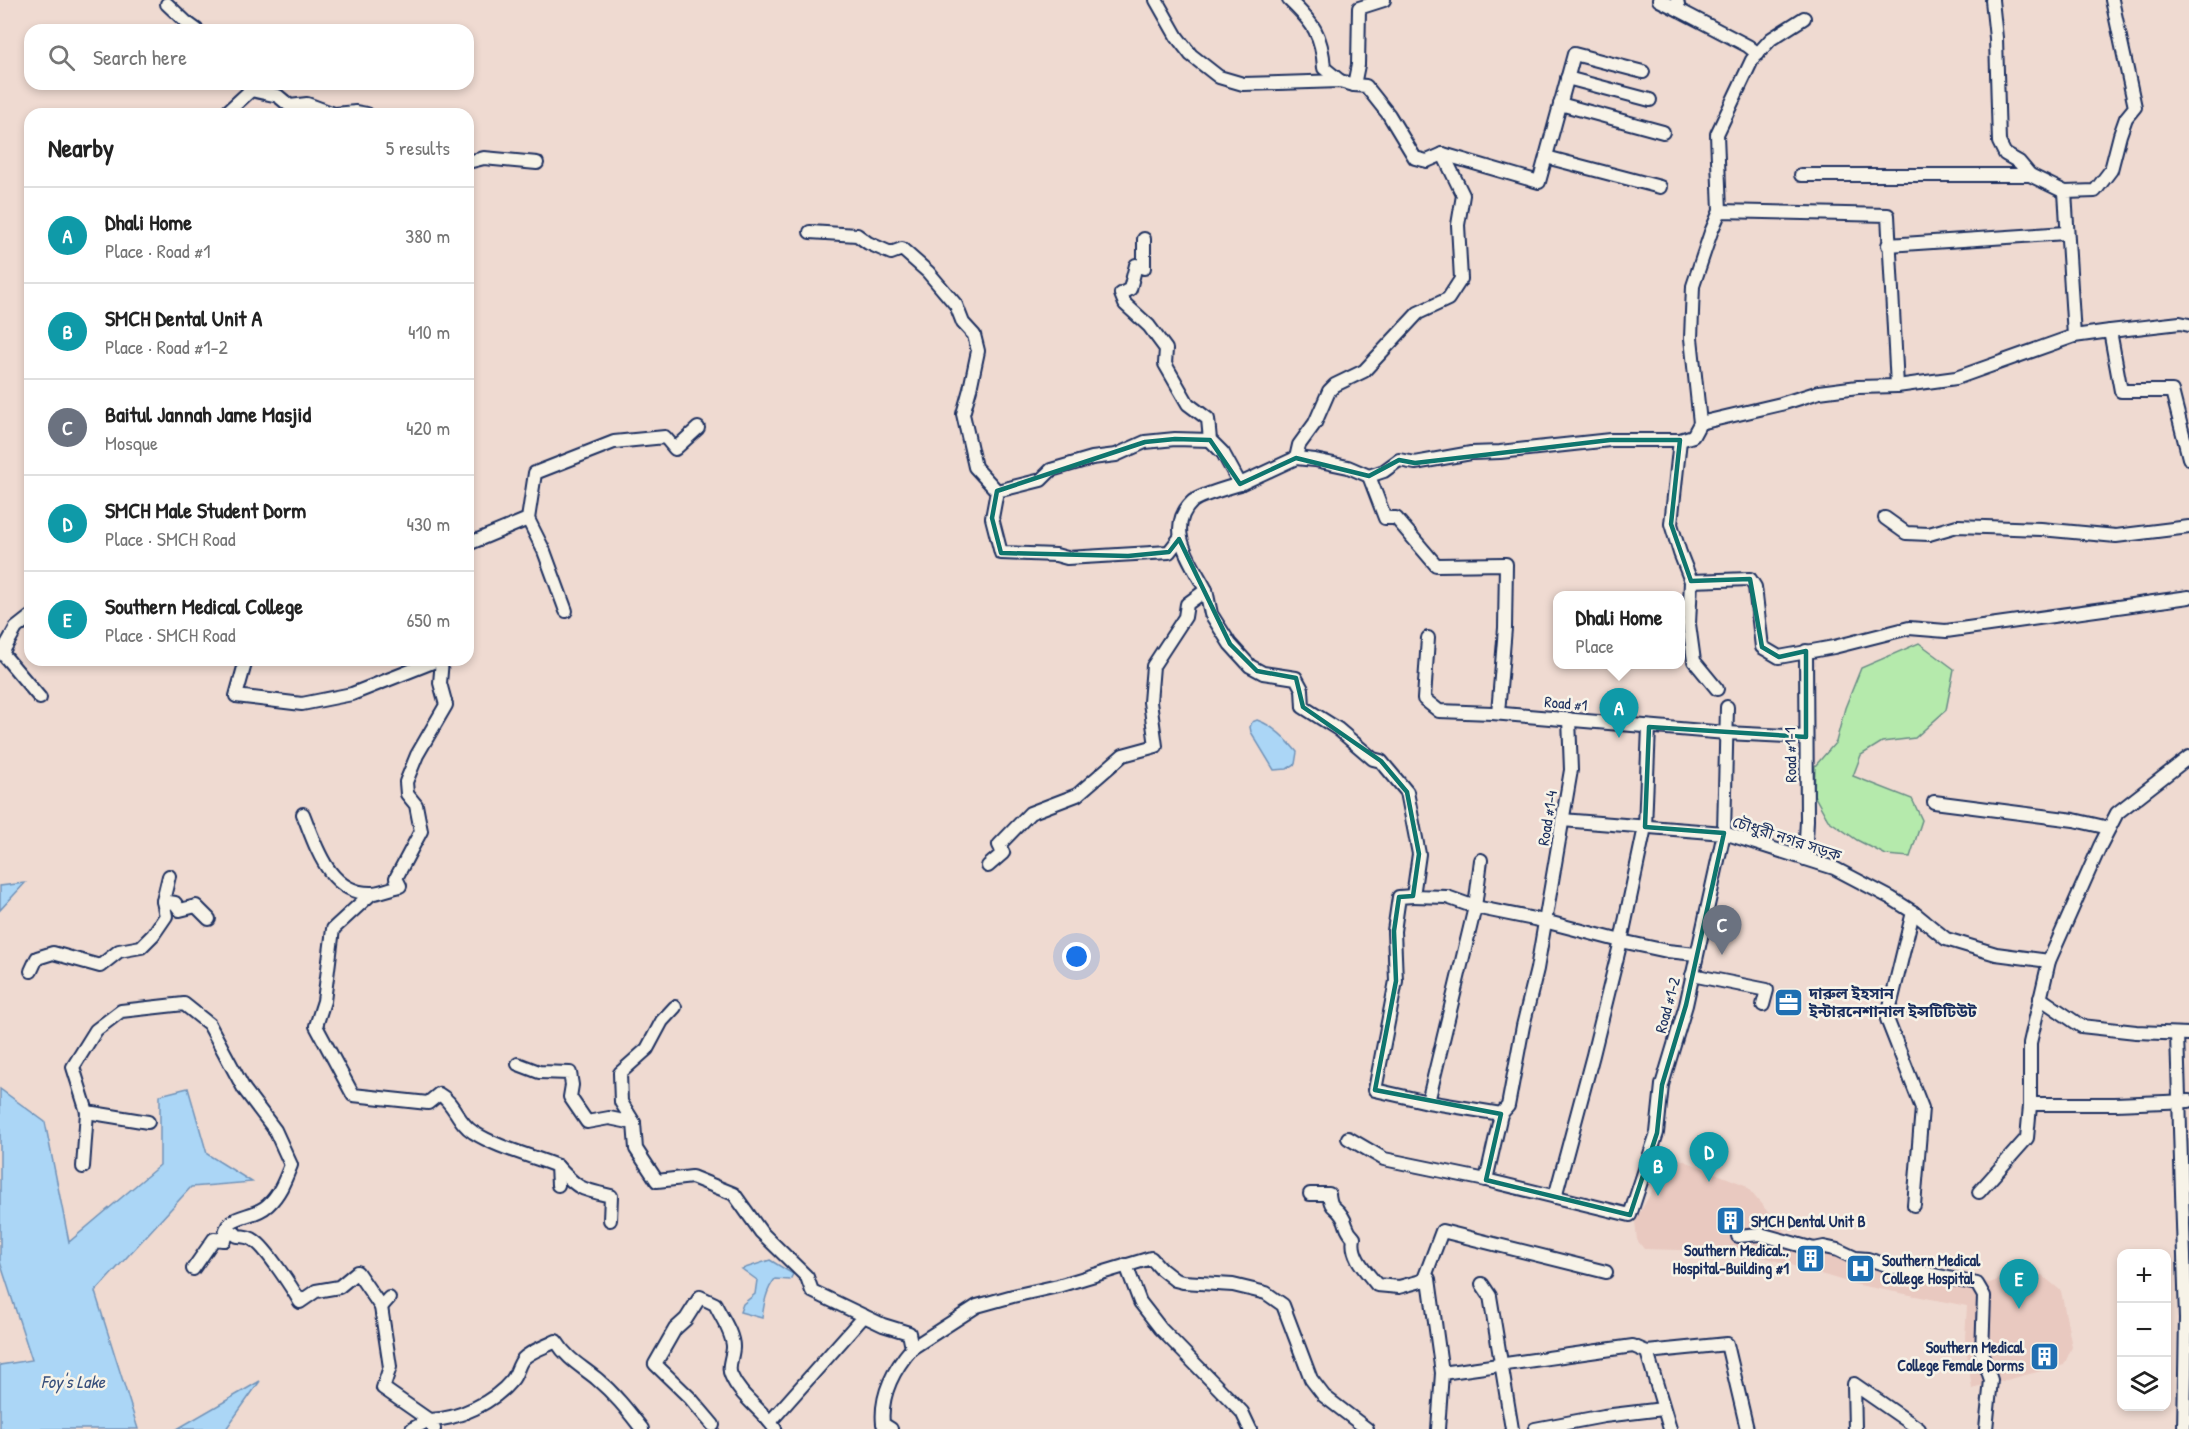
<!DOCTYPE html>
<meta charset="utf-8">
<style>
:root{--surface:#fff;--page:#f2f2f2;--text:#222;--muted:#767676;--line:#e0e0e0;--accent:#ea580c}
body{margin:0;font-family:"Patrick Hand","Noto Sans Bengali",sans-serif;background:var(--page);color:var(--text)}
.controls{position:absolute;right:18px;bottom:18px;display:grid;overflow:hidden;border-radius:12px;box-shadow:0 3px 9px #0003}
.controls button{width:54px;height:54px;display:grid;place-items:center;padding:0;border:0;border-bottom:2px solid var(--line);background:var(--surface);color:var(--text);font:30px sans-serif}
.you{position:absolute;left:1077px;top:957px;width:21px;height:21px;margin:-15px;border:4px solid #fff;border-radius:50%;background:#1a73e8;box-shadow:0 0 0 9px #1a73e833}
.badge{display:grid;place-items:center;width:39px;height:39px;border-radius:50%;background:var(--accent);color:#fff;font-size:20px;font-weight:700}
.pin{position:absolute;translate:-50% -50px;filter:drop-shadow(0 2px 3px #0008)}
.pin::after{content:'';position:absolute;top:32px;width:21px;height:18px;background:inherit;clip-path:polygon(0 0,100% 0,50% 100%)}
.popup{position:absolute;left:1553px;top:591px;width:132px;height:78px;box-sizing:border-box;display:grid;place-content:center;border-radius:12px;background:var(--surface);filter:drop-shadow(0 2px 4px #0005);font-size:20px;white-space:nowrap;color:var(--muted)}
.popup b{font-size:22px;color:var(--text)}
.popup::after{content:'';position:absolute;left:50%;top:100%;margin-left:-12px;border:12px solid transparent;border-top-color:var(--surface)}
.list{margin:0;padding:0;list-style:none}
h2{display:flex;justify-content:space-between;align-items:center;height:78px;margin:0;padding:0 24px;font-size:26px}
h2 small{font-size:20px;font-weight:400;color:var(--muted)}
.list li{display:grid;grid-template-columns:39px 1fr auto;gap:18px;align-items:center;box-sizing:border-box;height:96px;padding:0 24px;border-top:2px solid var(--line)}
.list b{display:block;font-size:22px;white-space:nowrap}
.list p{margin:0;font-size:20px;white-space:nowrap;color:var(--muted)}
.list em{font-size:20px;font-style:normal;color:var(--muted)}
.icon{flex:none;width:33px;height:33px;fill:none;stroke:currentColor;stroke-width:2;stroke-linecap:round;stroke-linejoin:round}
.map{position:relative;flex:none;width:2189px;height:1429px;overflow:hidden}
.search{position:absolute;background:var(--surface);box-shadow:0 3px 9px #0003;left:24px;top:24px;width:450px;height:66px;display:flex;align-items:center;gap:15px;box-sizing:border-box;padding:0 21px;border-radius:18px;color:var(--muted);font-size:22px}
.panel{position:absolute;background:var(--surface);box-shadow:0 3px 9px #0003;left:24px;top:108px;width:450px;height:558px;border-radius:18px}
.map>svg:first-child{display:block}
.built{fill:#e9c9c0}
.green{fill:#b5eaac;stroke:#688c85;stroke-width:1.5}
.water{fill:#abd6f6;stroke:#7193b9;stroke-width:1.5}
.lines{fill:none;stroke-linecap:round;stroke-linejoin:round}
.street-casing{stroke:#1b2f5e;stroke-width:16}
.street{stroke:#f7f3e8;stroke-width:12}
.marked{fill:none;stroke:#0f766e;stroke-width:4.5;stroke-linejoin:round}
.labels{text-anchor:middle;stroke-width:5;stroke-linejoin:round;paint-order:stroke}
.street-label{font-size:16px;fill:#1b2f5e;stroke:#f7f3e8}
.poi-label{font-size:16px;font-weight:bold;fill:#1b2f5e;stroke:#f7f3e8;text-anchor:start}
.water-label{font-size:18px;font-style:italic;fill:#38507c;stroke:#f7f3e8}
</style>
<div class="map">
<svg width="2189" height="1429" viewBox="0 0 2189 1429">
<rect width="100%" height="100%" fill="#efdad1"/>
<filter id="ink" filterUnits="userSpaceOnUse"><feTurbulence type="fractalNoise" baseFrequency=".0167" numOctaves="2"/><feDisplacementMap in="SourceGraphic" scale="12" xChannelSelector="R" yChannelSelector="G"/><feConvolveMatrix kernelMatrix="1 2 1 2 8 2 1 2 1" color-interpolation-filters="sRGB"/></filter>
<g filter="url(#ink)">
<polygon class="built" points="1672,1156 1745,1185 1789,1237 1892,1263 1990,1283 2009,1275 2042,1275 2061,1291 2072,1347 2064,1365 1972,1389 1965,1338 1967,1306 1854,1284 1747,1252 1644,1249 1637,1240 1635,1221"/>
<polygon class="green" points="1919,643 1954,669 1946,710 1915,738 1882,742 1861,755 1853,776 1912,799 1922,820 1910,857 1886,855 1857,840 1828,820 1814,795 1815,766 1836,742 1845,708 1861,668"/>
<g class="water">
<path d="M 1257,720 C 1274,726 1286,739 1297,752 L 1295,764 L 1287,769 L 1274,770 L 1251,732 L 1250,727 L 1252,722 Z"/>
<polygon points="25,883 0,910 0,886"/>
<polygon points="188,1088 207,1154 252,1182 191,1187 95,1292 138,1429 0,1429 0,1365 32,1360 0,1262 0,1089 45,1122 69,1242 160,1165 160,1095"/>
<path d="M 770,1260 L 793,1274 L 790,1280 L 775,1279 C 766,1290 764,1304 762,1318 L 740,1312 L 743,1304 L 755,1294 L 757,1280 L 742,1269 Z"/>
<polygon points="260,1381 226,1429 177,1429"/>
</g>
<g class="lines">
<defs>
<g id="street">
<polyline points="1156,0 1177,37 1191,55 1219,77 1243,84 1340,81 1354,85 1366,86 1389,115 1415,158 1427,161 1443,154 1539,182 1574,54 1643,72"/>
<path d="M 1289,0 C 1313,23 1322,34 1324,68 L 1340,81"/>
<polyline points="1659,0 1679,10 1677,0"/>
<polyline points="1992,0 1996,38 1999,142 2005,154 2019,162 2030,175"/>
<polyline points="2112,0 2135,107 2126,118 2120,135 2111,170 2095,191 2065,192 2074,336 2110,331 2121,391 2172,391 2189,458"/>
<polyline points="167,4 186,22 197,30"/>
<polyline points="1679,10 1748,46 1758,54"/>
<polyline points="1567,78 1650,100"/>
<polyline points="247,84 251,90 278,96 290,106 307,104 334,114"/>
<polyline points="1354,85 1358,65 1359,8 1384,0"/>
<polyline points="1560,104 1663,132"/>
<polyline points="225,114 251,90"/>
<polyline points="335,114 356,112 367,114"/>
<polyline points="1546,157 1660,187"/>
<polyline points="468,162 484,158 537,163"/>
<polyline points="1801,175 2030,175 2065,192"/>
<polyline points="1720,211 1717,134 1752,60 1771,39 1804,18"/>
<polyline points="810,232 857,235 868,243 891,253 902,249 928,272 956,305 963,323 974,335 978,351 970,389 963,414 975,467 997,491 992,518 1001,553 1056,555 1067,558 1169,552 1179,539"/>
<polyline points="1144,239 1144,268 1136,265 1130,289 1121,294 1125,304 1149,326 1166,349 1165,364 1188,404 1208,419 1210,440 1223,453 1240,484 1296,458 1315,460 1348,467 1369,476 1384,471 1399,460 1415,463 1471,453 1500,452 1610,440 1680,440 1693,436 1700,423 1691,338 1693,286 1711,232 1720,211 1888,215 1897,386 1858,387 1819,392 1781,404 1700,423"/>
<polyline points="1888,245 2066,233"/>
<polyline points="2110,331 2180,323 2189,325"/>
<polyline points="1897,386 1956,378 2074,336"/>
<polyline points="1680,440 1671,524 1680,553 1691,581 1689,624 1694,661 1717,689"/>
<polyline points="1296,458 1299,445 1315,423 1329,391 1335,385 1364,371 1418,313 1448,299 1461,279 1458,225 1463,195 1443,154"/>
<polyline points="1369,476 1385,518 1396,518 1436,565 1506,564 1505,628 1498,713"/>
<polyline points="997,491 1041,480 1051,470 1092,458 1116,455 1145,442 1175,439 1210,440"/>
<polyline points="1885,518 1906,533 1929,534 1957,526 2041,529 2116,536 2189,527"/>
<polyline points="528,519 544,551 566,611"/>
<polyline points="468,544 528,519 535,473 614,442 665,437 675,449 698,428"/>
<polyline points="1691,581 1750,579 1755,587 1762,647 1779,657 1834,647 1909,628 1946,631 2189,597"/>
<polyline points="1206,590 1211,614 1230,644 1250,666 1263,673 1296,678 1302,689 1303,707 1338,729 1373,759 1381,761 1407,792 1419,854 1413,896 1447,897 1475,907 1544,921 1621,941 1667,951 1696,954"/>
<polyline points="30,617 16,628 2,653 40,698"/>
<polyline points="1428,638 1424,699 1439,711 1492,713 1726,733 1806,737"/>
<polyline points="246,660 236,696 302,704 352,694 438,660"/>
<polyline points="1934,802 2074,820 2109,828"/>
<path d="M 303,814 C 316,846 329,895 373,893 C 382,892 392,888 400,886 L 396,878 L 421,831 L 416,805 L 407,794 L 406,782 L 417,755 L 446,705 L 440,683 L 442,660"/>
<polyline points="1562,820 1724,833 1834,868 1891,898 1913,912 1946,939 1996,954 2049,961"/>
<polyline points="1805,859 1807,820 1806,651"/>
<polyline points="1481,860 1475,907 1428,1102 1501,1114"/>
<path d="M 988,866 L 1003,853 L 999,845 L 1030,813 L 1077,795 L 1123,755 L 1156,746 L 1150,702 L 1153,666 L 1185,617 L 1187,604 L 1206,590 C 1192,563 1164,529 1192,502 C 1198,496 1230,487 1240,484"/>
<polyline points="169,876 163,901 175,903 180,910 196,906 209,919"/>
<path d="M 372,893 L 333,929 L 324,1001 L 316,1026 L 353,1095 L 428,1103 L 439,1094 C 454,1102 458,1123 473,1132 C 498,1148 530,1155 557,1166 L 558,1185"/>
<polyline points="1413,896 1399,897 1394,931 1396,981 1375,1090 1428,1102"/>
<polyline points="1913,912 1887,1019 1922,1108 1914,1205"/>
<polyline points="31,971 37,958 53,953 100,966 119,951 141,947 153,935 166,916 163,901"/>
<polyline points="1692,975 1767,990 1763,1005"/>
<polyline points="2040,998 2081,1026 2136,1032 2189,1034"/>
<polyline points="2177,1034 2186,1319 2184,1429"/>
<polyline points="518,1064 539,1072 570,1073 572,1085 570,1097 587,1122 609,1118 634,1123 636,1149 657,1181 692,1177 734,1194 761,1232 807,1277 812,1291 864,1316 770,1422"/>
<polyline points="2030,1104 2115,1104 2189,1101"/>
<path d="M 148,1122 L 87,1112 L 73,1067 L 96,1030 L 121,1011 L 184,1004 L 209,1024 L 244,1089 L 275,1130 L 291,1165 C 285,1180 280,1194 268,1205 C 251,1221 225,1211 224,1240"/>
<polyline points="634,1123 621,1102 620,1073 647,1049 662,1021 675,1007"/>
<polyline points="1348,1138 1384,1159 1486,1180 1630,1215 1657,1133 1662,1085 1686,1005 1724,833 1727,707"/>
<path d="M 557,1166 C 578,1189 580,1189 611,1196 L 610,1220"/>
<polyline points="83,1167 87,1112"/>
<polyline points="1486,1180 1501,1114 1508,1106 1523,1026 1537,969 1571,770 1569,719"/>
<polyline points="1979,1192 2027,1138 2030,1106 2030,1043 2049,961 2100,846 2117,813 2189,757"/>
<path d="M 1310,1194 L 1329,1194 C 1331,1210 1334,1204 1342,1216 C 1348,1225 1344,1228 1354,1238 C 1350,1256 1366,1271 1377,1285 L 1399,1287 L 1429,1279 L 1442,1373"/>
<polyline points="1555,1197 1593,1055 1621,941 1645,827 1649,727"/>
<polyline points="1738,1236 1760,1234 1814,1249 1824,1247 1838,1250 1855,1258 1868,1259 1890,1266 1977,1284 1984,1296 1982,1354 1991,1380 1986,1429"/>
<polyline points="1126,1265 1140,1302 1161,1329 1242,1412 1250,1429"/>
<path d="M 193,1269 L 214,1239 L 224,1240 L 226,1235 L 235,1233 L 237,1236 C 244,1236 250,1237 255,1241 C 266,1248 293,1289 300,1302 L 316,1291 L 339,1287 L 357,1272 L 381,1307 L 390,1367 L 383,1388 L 429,1420 L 412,1429"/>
<polyline points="1424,1279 1442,1231 1606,1272"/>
<polyline points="1482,1284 1490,1296 1512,1429"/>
<polyline points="381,1307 389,1298"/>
<path d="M 864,1316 L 883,1325 L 909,1333 L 912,1348 C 893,1370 880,1395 883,1424 L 891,1429"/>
<polyline points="912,1348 977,1306 1013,1296 1058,1286 1151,1258 1161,1269 1175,1280 1183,1282 1233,1285 1266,1293 1283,1305 1311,1379 1324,1396 1367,1429"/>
<polyline points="1647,1352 1727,1344 1747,1429"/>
<path d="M 713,1425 L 691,1399 L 655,1364 L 675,1329 L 686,1319 L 700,1297 L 715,1304 C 721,1317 733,1333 733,1347 C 733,1356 727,1367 731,1375 C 740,1397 762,1409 775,1429"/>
<path d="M 434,1429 L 429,1420 C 458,1420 494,1402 512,1380 C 517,1374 518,1365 523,1359 C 530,1351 547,1346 556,1341 C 568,1360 580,1365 597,1379 C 615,1394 628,1411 642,1429"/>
<polyline points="1438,1429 1442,1373 1633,1346 1647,1352 1670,1429"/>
<polyline points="1535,1429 1604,1416 1663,1409"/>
<polyline points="1855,1429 1854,1384 1919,1429"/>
</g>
</defs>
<use href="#street" class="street-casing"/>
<use href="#street" class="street"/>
</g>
</g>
<path class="marked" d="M 1175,439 L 1210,440 L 1240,484 L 1296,458 L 1369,476 L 1399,460 L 1415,463 L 1610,440 L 1680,440 L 1671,524 L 1691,581 L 1750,579 L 1762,647 L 1779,657 L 1806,651 L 1806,737 L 1649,727 L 1645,827 L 1724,833 L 1686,1005 L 1662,1085 L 1657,1133 L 1630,1215 L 1486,1180 L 1501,1114 L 1375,1090 L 1396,981 L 1394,931 L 1399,897 L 1413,896 L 1419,854 L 1407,792 L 1381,761 L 1303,707 L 1296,678 L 1257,671 L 1230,644 L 1179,539 L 1169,552 L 1128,556 L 1001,553 L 992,518 L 997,491 L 1145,442 Z"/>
<defs>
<symbol id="office-square" viewBox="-11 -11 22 22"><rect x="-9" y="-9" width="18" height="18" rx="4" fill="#1f6fb2" stroke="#f7f3e8"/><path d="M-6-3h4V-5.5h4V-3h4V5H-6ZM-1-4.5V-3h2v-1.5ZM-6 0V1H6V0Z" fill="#fff"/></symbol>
<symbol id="building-square" viewBox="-11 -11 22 22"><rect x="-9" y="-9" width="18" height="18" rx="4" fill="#1f6fb2" stroke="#f7f3e8"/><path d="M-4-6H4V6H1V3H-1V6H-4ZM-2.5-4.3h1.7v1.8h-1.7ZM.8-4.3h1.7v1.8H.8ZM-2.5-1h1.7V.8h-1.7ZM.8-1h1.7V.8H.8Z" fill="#fff"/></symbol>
<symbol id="hospital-square" viewBox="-11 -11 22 22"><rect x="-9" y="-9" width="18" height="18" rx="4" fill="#1f6fb2" stroke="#f7f3e8"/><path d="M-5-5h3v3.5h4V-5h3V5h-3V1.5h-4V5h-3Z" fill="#fff"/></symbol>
</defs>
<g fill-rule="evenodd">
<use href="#office-square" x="1772" y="986" width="33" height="33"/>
<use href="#building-square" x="1714" y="1204" width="33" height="33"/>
<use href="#building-square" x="1794" y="1242" width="33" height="33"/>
<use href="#hospital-square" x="1844" y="1252" width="33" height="33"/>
<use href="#building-square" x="2028" y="1340" width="33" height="33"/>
</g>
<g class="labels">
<g class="street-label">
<text transform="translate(1566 703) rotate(5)" y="6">Road #1</text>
<text transform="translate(1790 755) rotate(-91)" y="6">Road #1-1</text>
<text transform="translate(1547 818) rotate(-81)" y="6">Road #1-4</text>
<text transform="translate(1787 838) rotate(18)" y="6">চৌধুরী নগর সড়ক</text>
<text transform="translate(1667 1005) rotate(-75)" y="6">Road #1-2</text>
</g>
<g class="poi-label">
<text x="1809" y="999">দারুল ইহসান<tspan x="1809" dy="18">ইন্টারনেশানাল ইন্সটিটিউট</tspan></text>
<text x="1751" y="1227">SMCH Dental Unit B</text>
<text x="1789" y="1256" text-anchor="end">Southern Medical.,<tspan x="1789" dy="18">Hospital-Building #1</tspan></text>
<text x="1882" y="1266">Southern Medical<tspan x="1882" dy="18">College Hospital</tspan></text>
<text x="2024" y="1353" text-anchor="end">Southern Medical<tspan x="2024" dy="18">College Female Dorms</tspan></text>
</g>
<g class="water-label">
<text x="73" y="1388">Foy's Lake</text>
</g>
</g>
</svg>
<div class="controls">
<button>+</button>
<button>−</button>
<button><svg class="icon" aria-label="layers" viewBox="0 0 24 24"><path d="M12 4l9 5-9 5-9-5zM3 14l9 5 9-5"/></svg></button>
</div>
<div class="you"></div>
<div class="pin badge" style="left:1619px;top:738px;background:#0f9aa8">A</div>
<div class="popup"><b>Dhali Home</b>Place</div>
<div class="pin badge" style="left:1658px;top:1196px;background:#0f9aa8">B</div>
<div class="pin badge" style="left:1722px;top:955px;background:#6b7280">C</div>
<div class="pin badge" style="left:1709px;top:1182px;background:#0f9aa8">D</div>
<div class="pin badge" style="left:2019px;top:1309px;background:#0f9aa8">E</div>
<div class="search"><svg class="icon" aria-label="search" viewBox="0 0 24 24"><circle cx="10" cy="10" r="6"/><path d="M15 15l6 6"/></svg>Search here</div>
<section class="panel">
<h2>Nearby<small>5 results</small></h2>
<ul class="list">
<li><span class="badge" style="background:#0f9aa8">A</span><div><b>Dhali Home</b><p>Place · Road #1</p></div><em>380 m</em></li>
<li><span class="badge" style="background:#0f9aa8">B</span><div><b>SMCH Dental Unit A</b><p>Place · Road #1-2</p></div><em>410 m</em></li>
<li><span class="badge" style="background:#6b7280">C</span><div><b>Baitul Jannah Jame Masjid</b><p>Mosque</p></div><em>420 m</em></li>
<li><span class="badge" style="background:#0f9aa8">D</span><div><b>SMCH Male Student Dorm</b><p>Place · SMCH Road</p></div><em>430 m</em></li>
<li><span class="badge" style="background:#0f9aa8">E</span><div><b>Southern Medical College</b><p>Place · SMCH Road</p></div><em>650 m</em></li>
</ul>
</section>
</div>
